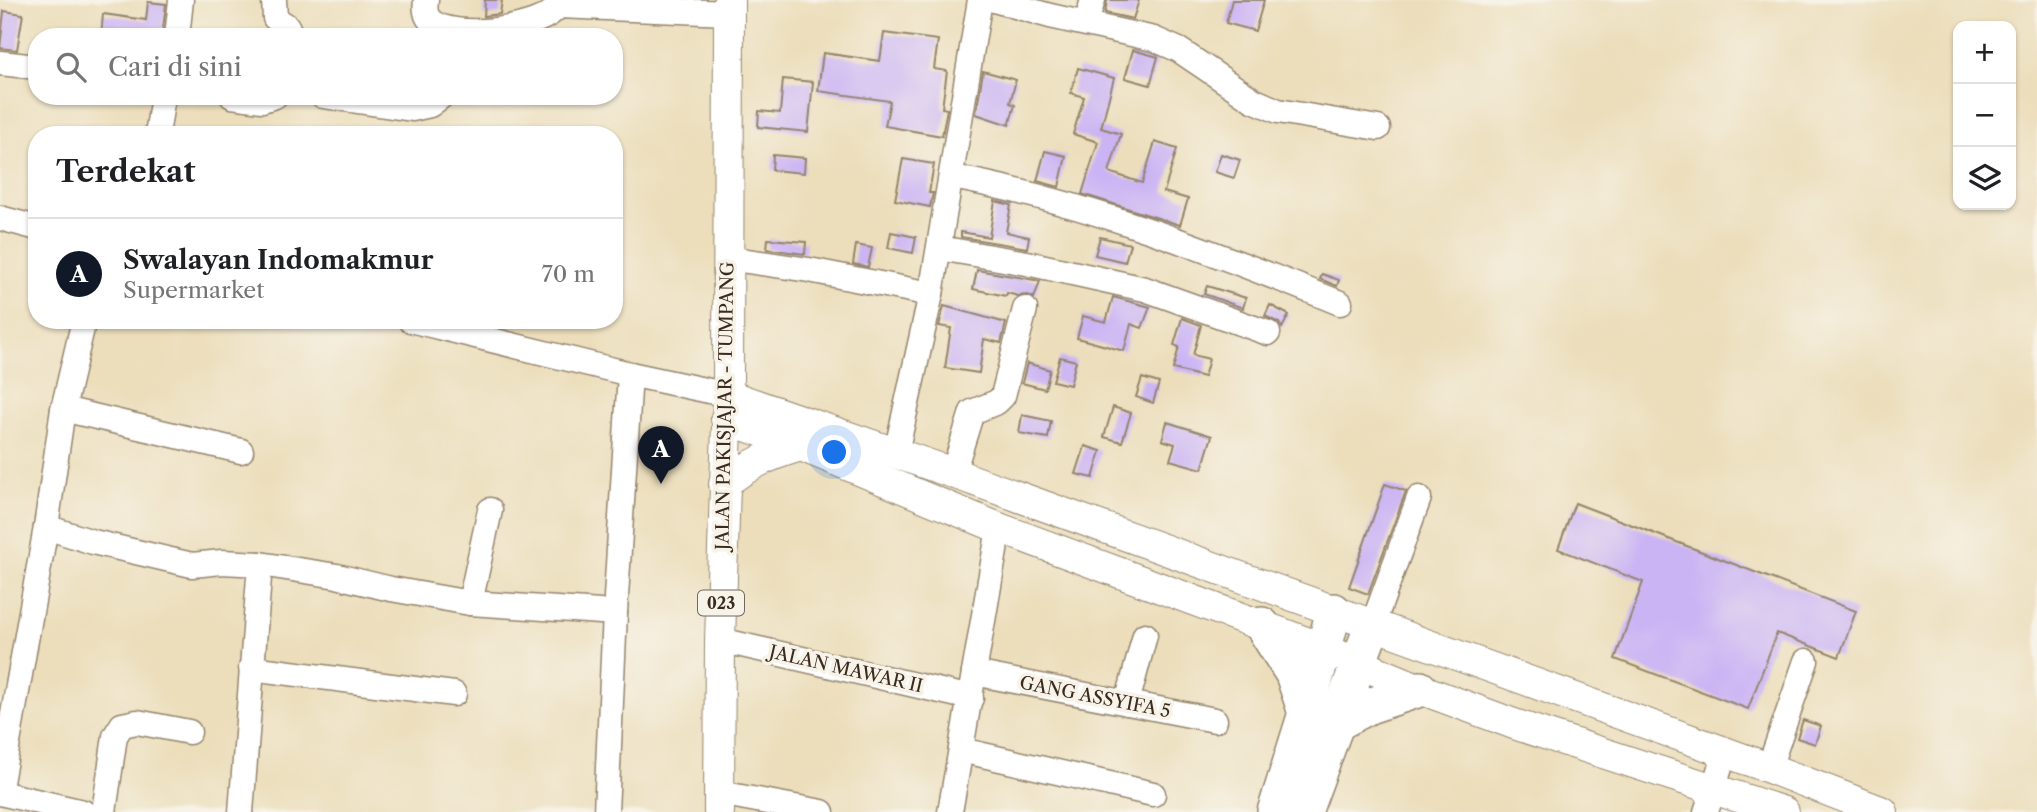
<!DOCTYPE html>
<html lang="id">
<meta charset="utf-8">
<style>
:root{--surface:#fff;--page:#f6f6f6;--text:#202124;--muted:#757577;--line:#e0e0e0;--accent:#111827}
body{margin:0;font-family:"Libre Caslon Text",serif;background:var(--page);color:var(--text)}
.controls{position:absolute;right:21px;top:21px;display:grid;overflow:hidden;border-radius:14px;box-shadow:0 2px 5px #0004}
.controls button{width:63px;height:63px;display:grid;place-items:center;padding:0;border:0;border-bottom:2px solid var(--line);background:var(--surface);color:var(--text);font:35px sans-serif}
.you{position:absolute;left:835px;top:453px;width:24px;height:24px;margin:-18px;border:5px solid #fff;border-radius:50%;background:#1a73e8;box-shadow:0 0 0 10px #1a73e833}
.badge{display:grid;place-items:center;width:46px;height:46px;border-radius:50%;background:var(--accent);color:#fff;font-size:23px;font-weight:700}
.pin{position:absolute;translate:-50% -58px;filter:drop-shadow(0 2px 4px #0008)}
.pin::after{content:'';position:absolute;top:37px;width:24px;height:21px;background:inherit;clip-path:polygon(0 0,100% 0,50% 100%)}
.list{margin:0;padding:0;list-style:none}
h2{display:flex;justify-content:space-between;align-items:center;height:91px;margin:0;padding:0 28px;font-size:30px}
h2 small{font-size:23px;font-weight:400;color:var(--muted)}
.list li{display:grid;grid-template-columns:46px 1fr auto;gap:21px;align-items:center;box-sizing:border-box;height:112px;padding:0 28px;border-top:2px solid var(--line)}
.list b{display:block;font-size:26px;white-space:nowrap}
.list p{margin:0;font-size:23px;white-space:nowrap;color:var(--muted)}
.list em{font-size:23px;font-style:normal;color:var(--muted)}
.icon{flex:none;width:38px;height:38px;fill:none;stroke:currentColor;stroke-width:2;stroke-linecap:round;stroke-linejoin:round}
.map{position:relative;flex:none;width:2037px;height:812px;overflow:hidden}
.search{position:absolute;background:var(--surface);box-shadow:0 2px 5px #0004;left:28px;top:28px;width:595px;height:77px;display:flex;align-items:center;gap:18px;box-sizing:border-box;padding:0 24px;border-radius:28px;color:var(--muted);font-size:26px}
.panel{position:absolute;background:var(--surface);box-shadow:0 2px 5px #0004;left:28px;top:126px;width:595px;height:203px;border-radius:28px}
.map>svg:first-child{display:block}
.building{fill:#cbb4f4}
.lines{fill:none;stroke-linecap:round;stroke-linejoin:round}
.minor-casing{stroke:#94846c;stroke-width:27}
.major-casing{stroke:#94846c;stroke-width:32}
.highway-casing{stroke:#94846c;stroke-width:38}
.minor{stroke:#fff;stroke-width:24}
.major{stroke:#fff;stroke-width:30}
.highway{stroke:#fff;stroke-width:35}
.labels{text-anchor:middle;stroke-width:7;stroke-linejoin:round;paint-order:stroke}
.shield{fill:#f7f3e8;stroke:#73665b;stroke-width:2}
.shield-label{font-size:16px;font-weight:bold;fill:#3b2a1e}
.street-label{font-size:18px;fill:#3b2a1e;stroke:#f7f3e8}
</style>
<div class="map">
<svg width="2037" height="812" viewBox="0 0 2037 812">
<rect width="100%" height="100%" fill="#f7f3e8"/>
<filter id="ink" filterUnits="userSpaceOnUse"><feTurbulence type="fractalNoise" baseFrequency=".0143" numOctaves="2"/><feDisplacementMap in="SourceGraphic" scale="14" xChannelSelector="R" yChannelSelector="G"/><feConvolveMatrix kernelMatrix="1 2 1 2 8 2 1 2 1" color-interpolation-filters="sRGB"/></filter>
<filter id="wash" filterUnits="userSpaceOnUse"><feTurbulence type="fractalNoise" baseFrequency=".00686" numOctaves="4" result="noise"/><feDisplacementMap in="SourceGraphic" scale="28" xChannelSelector="R" yChannelSelector="G"/><feGaussianBlur stdDeviation="1.57" result="paint"/><feColorMatrix in="noise" values="0 0 0 0 0 0 0 0 0 0 0 0 0 0 0 0 0 1.4 0 .05"/><feComposite in="paint" operator="in"/></filter>
<g filter="url(#wash)">
<rect width="100%" height="100%" fill="#ecdebb"/>
<g id="blocks">
<g class="building">
<polygon points="485,0 502,0 500,14 484,16"/>
<polygon points="1107,0 1139,0 1133,19 1105,13"/>
<polygon points="1232,0 1264,0 1255,31 1226,23"/>
<polygon points="148,2 166,4 162,37 101,37 103,14 146,20"/>
<polygon points="4,11 23,14 17,50 0,48"/>
<polygon points="884,33 938,40 934,69 947,71 942,108 947,109 942,136 885,126 890,101 818,91 823,53 880,61"/>
<polygon points="1133,50 1158,57 1150,85 1125,78"/>
<polygon points="1078,68 1114,78 1101,128 1121,134 1109,172 1142,183 1155,142 1177,149 1164,192 1188,199 1180,225 1082,194 1098,142 1073,134 1084,97 1071,93"/>
<polygon points="983,71 1016,80 1010,103 1015,105 1009,125 976,114"/>
<polygon points="783,79 813,82 808,132 758,127 759,111 780,113"/>
<polygon points="1045,151 1066,156 1059,187 1037,181"/>
<polygon points="1221,154 1240,160 1234,178 1215,172"/>
<polygon points="773,155 805,158 804,173 772,170"/>
<polygon points="903,159 934,164 929,193 933,193 930,207 895,200"/>
<polygon points="995,201 1011,205 1006,232 1029,237 1027,248 961,237 961,232 989,237"/>
<polygon points="891,232 916,237 913,253 888,248"/>
<polygon points="1100,237 1130,244 1125,262 1095,255"/>
<polygon points="768,239 806,242 805,254 767,249"/>
<polygon points="856,245 872,248 868,267 853,264"/>
<polygon points="977,270 1024,278 1040,281 1034,298 1028,295 1018,296 1007,293 1006,296 973,289"/>
<polygon points="1322,274 1339,280 1337,286 1320,279"/>
<polygon points="1207,286 1246,298 1243,308 1204,294"/>
<polygon points="1113,297 1150,307 1142,328 1131,324 1124,351 1077,338 1083,316 1106,322"/>
<polygon points="1270,305 1289,315 1282,328 1279,323 1265,316"/>
<polygon points="944,306 1006,323 1001,343 984,339 979,373 945,368 951,328 939,326"/>
<polygon points="1182,318 1201,325 1193,355 1209,359 1204,377 1173,369 1179,347 1174,345"/>
<polygon points="1060,357 1076,361 1070,385 1053,381"/>
<polygon points="1027,363 1050,370 1045,389 1022,383"/>
<polygon points="1142,378 1159,383 1153,403 1136,397"/>
<polygon points="1113,407 1131,413 1122,442 1104,437"/>
<polygon points="1022,415 1051,421 1048,438 1019,433"/>
<polygon points="1167,422 1212,436 1202,469 1170,460 1175,444 1162,440"/>
<polygon points="1085,446 1101,451 1093,478 1076,474"/>
<polygon points="1385,484 1406,491 1368,594 1349,587"/>
<polygon points="1575,503 1856,611 1839,657 1777,633 1748,709 1615,659 1643,582 1558,549"/>
<polygon points="1803,720 1821,726 1815,744 1797,738"/>
</g>
</g>
</g>
<g filter="url(#ink)">
<use href="#blocks" fill-opacity="0" stroke="#94846c" stroke-width="2"/>
<g class="lines">
<defs>
<g id="minor">
<polyline points="274,0 275,18 287,26 292,37"/>
<path d="M 426,0 C 425,7 425,15 430,20 C 451,41 542,30 558,6 L 729,13"/>
<polyline points="994,0 1050,16 1154,39 1179,50 1253,100 1278,111 1378,128"/>
<polyline points="1086,23 1093,0"/>
<polyline points="177,37 181,0"/>
<polyline points="0,63 37,67"/>
<polyline points="232,96 262,100 275,96"/>
<polyline points="323,96 412,109 430,105 442,96"/>
<polyline points="157,135 163,96"/>
<path d="M 952,177 C 1087,202 1213,252 1340,303"/>
<polyline points="0,218 37,228"/>
<polyline points="939,248 1027,263 1145,289 1268,333"/>
<polyline points="727,258 809,270 931,294"/>
<polyline points="410,320 630,374 728,395"/>
<polyline points="63,409 241,451"/>
<polyline points="896,453 931,294 980,0"/>
<polyline points="953,473 972,412 997,402 1003,396 1025,309"/>
<polyline points="46,527 93,542 192,565 222,562 260,564 337,576 391,589 470,603 615,613"/>
<polyline points="470,603 490,510"/>
<polyline points="1373,624 1419,498"/>
<polyline points="720,640 971,698"/>
<polyline points="251,668 454,694"/>
<polyline points="974,673 1215,720"/>
<polyline points="1127,703 1145,635"/>
<polyline points="961,750 1153,794"/>
<polyline points="1769,768 1806,661"/>
<polyline points="0,788 46,527 63,409 84,320"/>
<polyline points="0,793 83,812"/>
<polyline points="719,793 822,812"/>
<polyline points="104,812 115,736 122,725 137,722 189,732"/>
<polyline points="241,812 260,564"/>
<polyline points="606,812 615,613 630,374"/>
<polyline points="950,812 999,528"/>
<polyline points="1706,812 1725,752"/>
</g>
<g id="major">
<polyline points="728,395 953,473 1769,768 1883,812"/>
<polyline points="726,419 801,446 999,528 1322,648 1420,689 1514,724 1784,812"/>
<path d="M 724,484 C 751,463 768,456 801,446"/>
<polyline points="719,812 720,640 728,395 729,0"/>
</g>
<g id="highway">
<polyline points="1262,625 1293,674 1306,713"/>
<polyline points="1337,723 1369,706 1420,689"/>
<polyline points="1275,812 1306,713 1334,611"/>
<polyline points="1304,812 1373,624"/>
</g>
</defs>
<use href="#minor" class="minor-casing"/>
<use href="#major" class="major-casing"/>
<use href="#highway" class="highway-casing"/>
<use href="#minor" class="minor"/>
<use href="#major" class="major"/>
<use href="#highway" class="highway"/>
</g>
</g>
<g class="labels">
<rect class="shield" x="698" y="590.5" width="46" height="25" rx="5"/>
<g class="shield-label">
<text x="721" y="609">023</text>
</g>
<g class="street-label">
<text transform="translate(725 406) rotate(-89)" y="6">JALAN PAKISJAJAR - TUMPANG</text>
<text transform="translate(846 669) rotate(13)" y="6">JALAN MAWAR II</text>
<text transform="translate(1095 697) rotate(11)" y="6">GANG ASSYIFA 5</text>
</g>
</g>
</svg>
<div class="controls">
<button>+</button>
<button>−</button>
<button><svg class="icon" aria-label="layers" viewBox="0 0 24 24"><path d="M12 4l9 5-9 5-9-5zM3 14l9 5 9-5"/></svg></button>
</div>
<div class="you"></div>
<div class="pin badge" style="left:661px;top:484px">A</div>
<div class="search"><svg class="icon" aria-label="search" viewBox="0 0 24 24"><circle cx="10" cy="10" r="6"/><path d="M15 15l6 6"/></svg>Cari di sini</div>
<section class="panel">
<h2>Terdekat<small></small></h2>
<ul class="list">
<li><span class="badge">A</span><div><b>Swalayan Indomakmur</b><p>Supermarket</p></div><em>70 m</em></li>
</ul>
</section>
</div>
